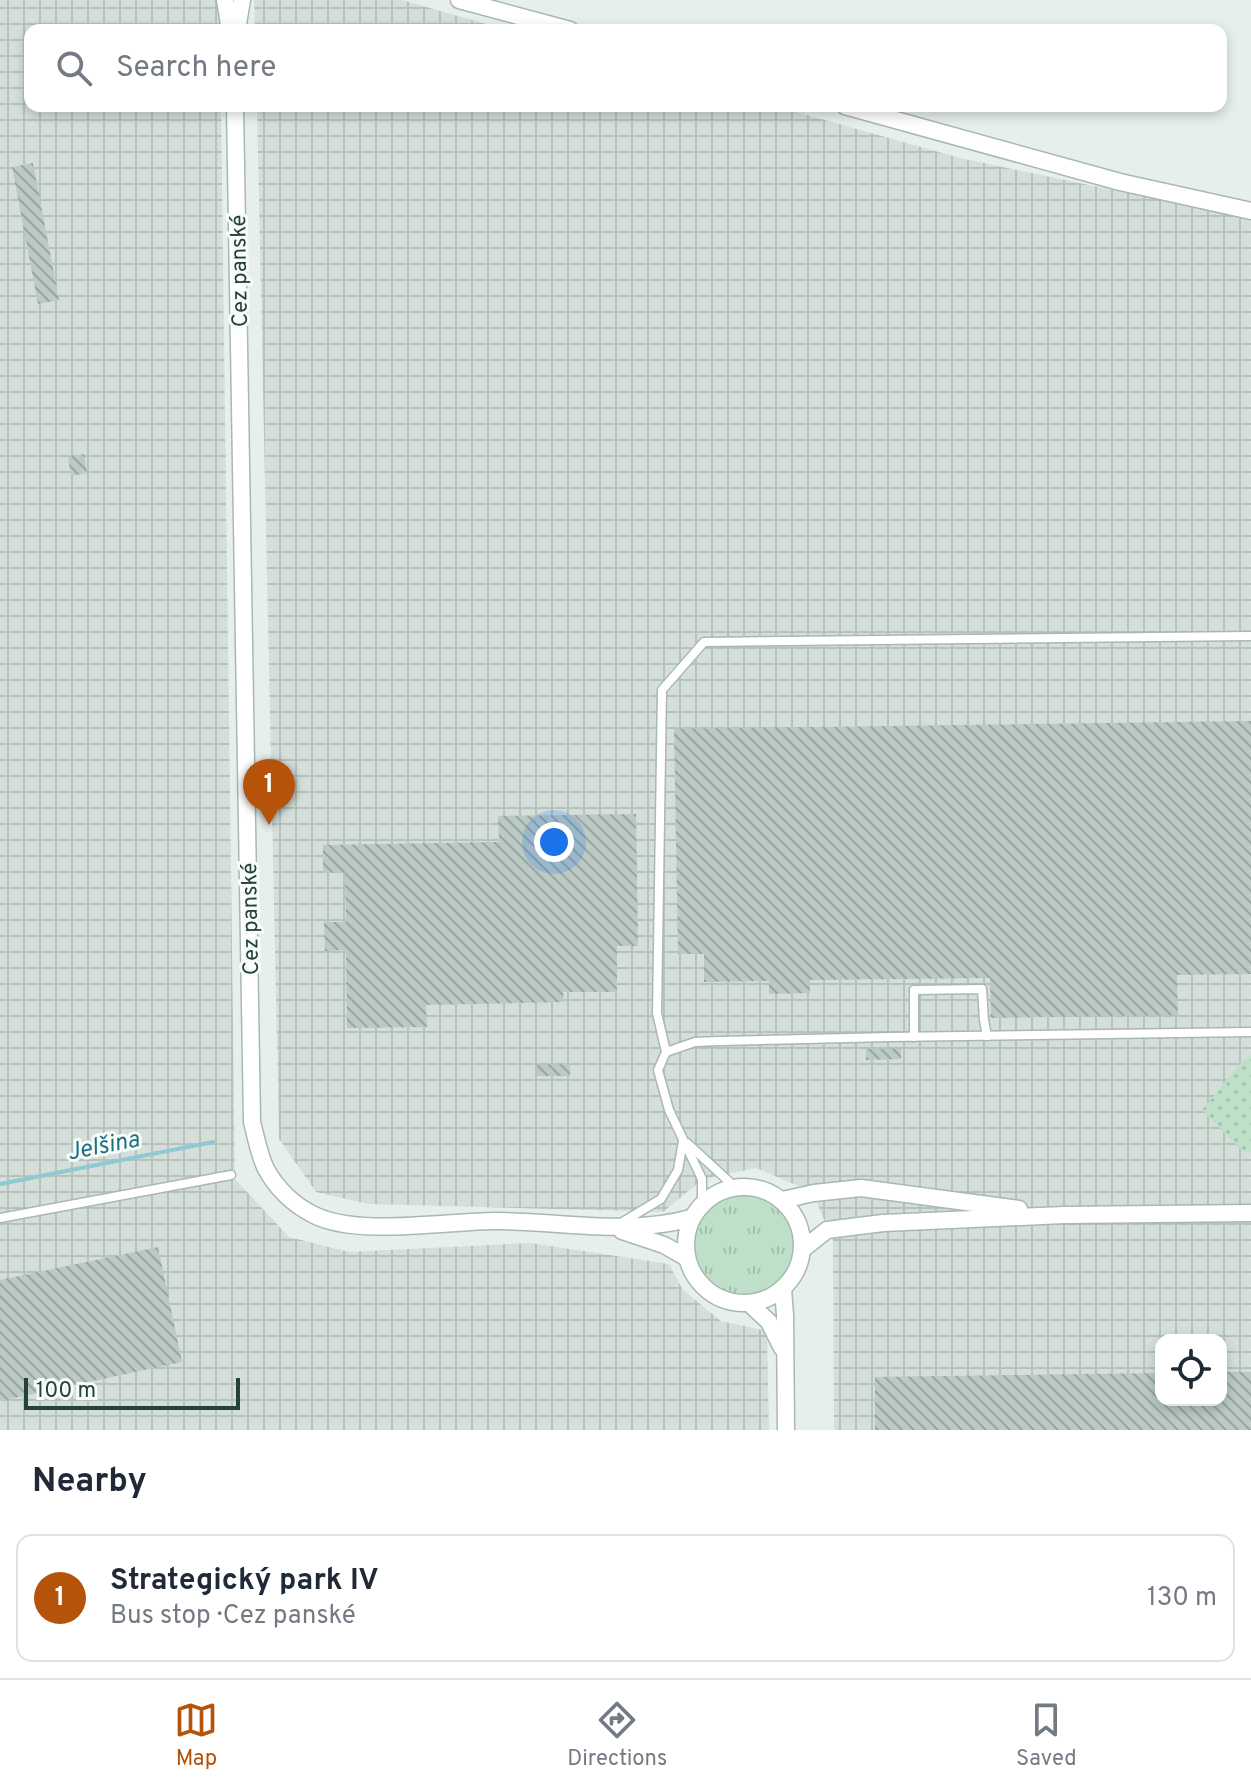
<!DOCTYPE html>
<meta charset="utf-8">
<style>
:root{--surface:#fff;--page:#f6f6f7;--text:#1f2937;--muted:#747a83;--line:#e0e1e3;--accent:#b45309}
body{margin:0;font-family:Overpass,sans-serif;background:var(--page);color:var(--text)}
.controls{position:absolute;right:24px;bottom:24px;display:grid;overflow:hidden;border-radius:16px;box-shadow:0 4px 12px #0003}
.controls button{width:72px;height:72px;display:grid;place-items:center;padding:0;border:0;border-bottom:2px solid var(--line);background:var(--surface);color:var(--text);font:40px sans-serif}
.scale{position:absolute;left:24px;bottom:20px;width:216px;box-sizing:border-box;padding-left:8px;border:4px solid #24423a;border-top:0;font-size:22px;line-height:28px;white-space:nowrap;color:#24423a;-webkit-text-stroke:6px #f7fbf9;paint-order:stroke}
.you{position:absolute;left:554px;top:842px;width:28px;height:28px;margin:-20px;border:6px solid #fff;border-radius:50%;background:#1a73e8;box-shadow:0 0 0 12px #1a73e833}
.badge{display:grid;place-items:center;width:52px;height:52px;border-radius:50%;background:var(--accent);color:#fff;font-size:26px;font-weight:700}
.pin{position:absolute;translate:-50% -66px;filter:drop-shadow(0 2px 4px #0008)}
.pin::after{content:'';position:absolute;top:42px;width:28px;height:24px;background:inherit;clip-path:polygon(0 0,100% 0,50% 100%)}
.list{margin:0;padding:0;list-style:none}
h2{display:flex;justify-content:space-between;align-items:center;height:104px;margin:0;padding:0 32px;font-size:34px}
h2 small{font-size:26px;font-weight:400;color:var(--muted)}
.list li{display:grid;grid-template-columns:52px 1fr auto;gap:24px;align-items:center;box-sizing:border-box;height:128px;margin:0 16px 16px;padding:0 16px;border:2px solid var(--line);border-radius:16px}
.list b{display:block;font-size:30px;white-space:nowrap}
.list p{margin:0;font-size:26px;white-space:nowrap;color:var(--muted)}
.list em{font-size:26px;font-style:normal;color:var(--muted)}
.icon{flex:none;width:44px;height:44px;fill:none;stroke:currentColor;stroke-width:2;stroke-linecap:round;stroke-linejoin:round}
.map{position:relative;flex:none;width:1251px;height:1430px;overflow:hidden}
.search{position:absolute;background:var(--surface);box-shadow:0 4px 12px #0003;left:24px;right:24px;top:24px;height:88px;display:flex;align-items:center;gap:20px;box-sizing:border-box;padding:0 28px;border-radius:16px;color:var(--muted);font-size:30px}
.sheet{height:248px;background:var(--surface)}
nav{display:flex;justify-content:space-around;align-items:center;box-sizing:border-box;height:112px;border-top:2px solid var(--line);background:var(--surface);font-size:22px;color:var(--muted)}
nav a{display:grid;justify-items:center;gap:4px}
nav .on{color:var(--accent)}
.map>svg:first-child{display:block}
.industrial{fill:url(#industrial-grid);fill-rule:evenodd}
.grass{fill:url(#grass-tufts)}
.park{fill:url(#park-dots)}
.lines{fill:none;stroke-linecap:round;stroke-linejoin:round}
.stream{stroke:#8ec9d4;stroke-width:4}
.building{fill:url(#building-back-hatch)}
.lane-casing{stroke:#a8b8b2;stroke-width:11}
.street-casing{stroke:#a8b8b2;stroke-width:19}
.lane{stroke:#fff;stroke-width:8}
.street{stroke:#fff;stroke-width:16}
.labels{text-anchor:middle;stroke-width:6;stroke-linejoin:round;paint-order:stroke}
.street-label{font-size:22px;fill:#24423a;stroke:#f7fbf9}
.water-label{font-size:24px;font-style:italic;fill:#1c6f80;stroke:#f7fbf9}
</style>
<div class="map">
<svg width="1251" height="1430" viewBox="0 0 1251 1430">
<defs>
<pattern id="industrial-grid" width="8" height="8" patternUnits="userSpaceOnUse" patternTransform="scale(2)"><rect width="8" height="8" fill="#d4dfda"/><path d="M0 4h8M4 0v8" fill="none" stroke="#b6c1bc"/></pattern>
<pattern id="grass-tufts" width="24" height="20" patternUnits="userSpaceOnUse" patternTransform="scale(2)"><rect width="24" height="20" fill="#bfe0c8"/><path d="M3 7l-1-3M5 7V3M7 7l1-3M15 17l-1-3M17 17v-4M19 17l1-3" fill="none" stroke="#a4c1ad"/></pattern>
<pattern id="park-dots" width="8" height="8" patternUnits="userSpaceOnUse" patternTransform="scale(2)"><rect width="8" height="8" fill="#bfe0c8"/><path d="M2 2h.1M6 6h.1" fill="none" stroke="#a4c1ad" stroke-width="1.8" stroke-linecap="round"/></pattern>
<pattern id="building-back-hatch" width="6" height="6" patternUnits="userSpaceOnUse" patternTransform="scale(2)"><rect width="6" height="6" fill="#bbcac4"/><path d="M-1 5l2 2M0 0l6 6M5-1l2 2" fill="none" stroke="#98a6a0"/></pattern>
</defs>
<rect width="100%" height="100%" fill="#e6efeb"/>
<g class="industrial">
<polygon points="0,0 220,0 220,30 30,30 30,106 221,106 235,1179 289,1237 349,1252 530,1243 669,1264 683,1290 721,1321 767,1331 769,1430 0,1430"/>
<polygon points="254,0 402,0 507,30 255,30"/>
<path d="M 257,106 L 775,106 L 960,158 L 1251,219 L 1251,1430 L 834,1430 L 833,1240 L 812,1192 L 756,1168 L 703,1179 L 663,1212 L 369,1204 L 316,1192 L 279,1139 ZM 1161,1340 L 1221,1340 L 1221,1400 L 1161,1400 Z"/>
</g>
<circle class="grass" cx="744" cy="1244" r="50"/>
<polygon class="park" points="1251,1056 1251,1152 1243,1152 1202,1110 1242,1061"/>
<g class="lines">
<polyline class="stream" points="0,1184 213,1142"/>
</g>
<g class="building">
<polygon points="33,163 59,300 38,304 12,167"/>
<polygon points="84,454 87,473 71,476 68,457"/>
<polygon points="1251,721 1251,974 1177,975 1178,1015 991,1018 990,978 810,980 810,993 769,994 769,981 704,982 704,954 678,954 674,729"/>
<polygon points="636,814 638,946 617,946 617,992 563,992 564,1002 426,1005 427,1027 347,1028 346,950 325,951 324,922 346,922 345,872 323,873 323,845 499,842 498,816"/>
<polygon points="866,1049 901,1049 901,1059 866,1060"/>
<polygon points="570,1064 570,1076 537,1076 537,1065"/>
<polygon points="158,1247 182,1362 0,1401 0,1280"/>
<polygon points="1221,1372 1251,1372 1251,1430 875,1430 875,1377 1161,1373 1161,1400 1221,1400"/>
</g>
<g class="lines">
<defs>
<g id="lane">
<polyline points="914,1037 914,990 982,989 984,1020 987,1036"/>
<polyline points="666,1052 695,1042 720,1041 890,1037 1251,1032"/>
<polyline points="687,1143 735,1187"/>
<polyline points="702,1203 702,1179 669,1110 658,1070 666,1052 657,1013 662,690 704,642 1251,636"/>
<polyline points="0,1218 231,1175"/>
<polyline points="621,1223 661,1199 678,1170 683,1141"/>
</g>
<g id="street">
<polyline points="225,0 230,30"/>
<polyline points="459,0 570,30"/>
<polyline points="237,30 242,0"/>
<path d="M 235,106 L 252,1122 C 256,1137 259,1155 266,1169 C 277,1189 294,1205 314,1215 C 358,1237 446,1221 496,1221 C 562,1221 627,1236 691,1218"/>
<polyline points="845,106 1120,182 1251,211"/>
<circle cx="744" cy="1245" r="58"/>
<polyline points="782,1200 814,1193 861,1188 1019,1209"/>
<polyline points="622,1231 664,1245 687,1258"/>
<polyline points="803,1249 827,1230 883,1223 1064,1215 1251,1213"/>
<polyline points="783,1289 785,1315 786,1430"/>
<polyline points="749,1303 769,1322 782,1348"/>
</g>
</defs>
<use href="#lane" class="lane-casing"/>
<use href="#street" class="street-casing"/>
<use href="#lane" class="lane"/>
<use href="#street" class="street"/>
</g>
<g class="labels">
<g class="street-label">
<text transform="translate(238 271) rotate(-91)" y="8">Cez panské</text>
<text transform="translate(249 919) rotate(-91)" y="8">Cez panské</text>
</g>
<g class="water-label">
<text transform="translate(103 1145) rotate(-11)" y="8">Jelšina</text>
</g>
</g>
</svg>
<div class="controls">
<button><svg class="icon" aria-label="locate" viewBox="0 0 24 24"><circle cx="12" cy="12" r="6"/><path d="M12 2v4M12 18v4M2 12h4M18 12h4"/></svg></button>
</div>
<div class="scale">100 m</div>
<div class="you"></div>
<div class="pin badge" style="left:269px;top:825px">1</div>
<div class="search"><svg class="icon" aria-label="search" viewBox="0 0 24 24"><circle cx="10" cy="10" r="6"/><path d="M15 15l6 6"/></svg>Search here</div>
</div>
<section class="sheet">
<h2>Nearby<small></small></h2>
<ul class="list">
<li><span class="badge">1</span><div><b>Strategický park IV</b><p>Bus stop · Cez panské</p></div><em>130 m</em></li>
</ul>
</section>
<nav>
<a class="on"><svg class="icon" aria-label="map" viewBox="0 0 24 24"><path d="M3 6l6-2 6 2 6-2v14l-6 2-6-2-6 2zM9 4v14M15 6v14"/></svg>Map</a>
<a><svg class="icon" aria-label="directions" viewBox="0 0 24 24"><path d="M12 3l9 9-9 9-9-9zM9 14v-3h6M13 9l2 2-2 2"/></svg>Directions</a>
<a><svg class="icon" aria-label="saved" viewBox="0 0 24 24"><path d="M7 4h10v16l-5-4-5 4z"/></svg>Saved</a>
</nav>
